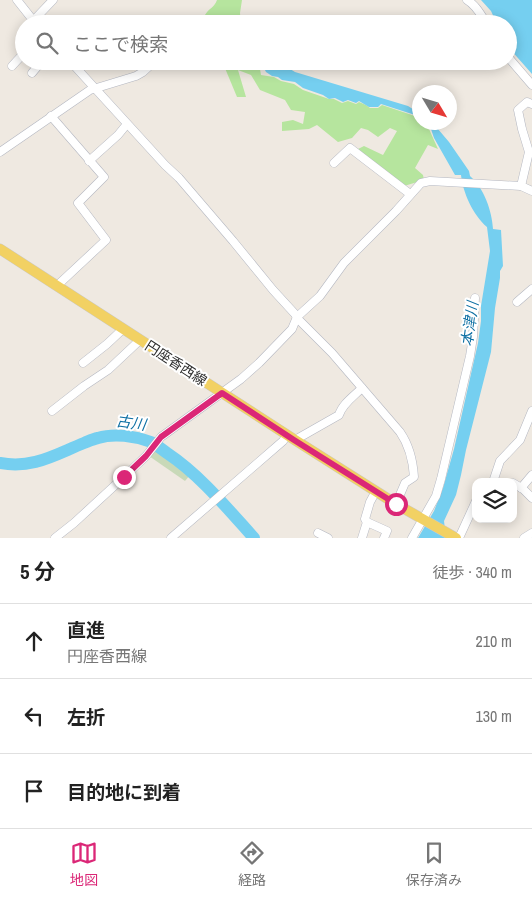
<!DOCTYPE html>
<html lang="ja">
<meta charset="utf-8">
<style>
:root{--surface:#fff;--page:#f2f2f2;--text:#222;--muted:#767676;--line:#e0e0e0;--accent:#db2777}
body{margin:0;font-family:"Archivo Narrow","Noto Sans JP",sans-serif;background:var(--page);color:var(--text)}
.controls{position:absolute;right:15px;bottom:15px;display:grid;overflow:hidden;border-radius:10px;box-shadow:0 2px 12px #0003}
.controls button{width:45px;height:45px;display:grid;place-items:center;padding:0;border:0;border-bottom:1px solid var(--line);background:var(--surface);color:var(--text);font:25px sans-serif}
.compass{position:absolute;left:412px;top:85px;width:45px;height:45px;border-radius:50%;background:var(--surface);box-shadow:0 2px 12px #0003;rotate:128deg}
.stop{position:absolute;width:15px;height:15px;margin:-11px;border:4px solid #db2777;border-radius:50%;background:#fff}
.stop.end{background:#db2777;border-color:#fff;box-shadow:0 1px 5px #0008}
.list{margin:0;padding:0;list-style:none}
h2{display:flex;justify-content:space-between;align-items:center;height:65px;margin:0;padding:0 20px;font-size:21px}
h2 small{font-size:16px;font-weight:400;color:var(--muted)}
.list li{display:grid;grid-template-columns:32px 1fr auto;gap:15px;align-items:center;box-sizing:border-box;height:75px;padding:0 20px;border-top:1px solid var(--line)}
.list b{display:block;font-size:19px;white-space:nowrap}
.list p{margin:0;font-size:16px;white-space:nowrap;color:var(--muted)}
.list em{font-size:16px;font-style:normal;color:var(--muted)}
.icon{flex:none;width:28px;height:28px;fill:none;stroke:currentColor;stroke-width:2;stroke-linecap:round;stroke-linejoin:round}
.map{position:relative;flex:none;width:532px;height:538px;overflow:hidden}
.search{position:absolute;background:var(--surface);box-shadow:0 2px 12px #0003;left:15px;right:15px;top:15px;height:55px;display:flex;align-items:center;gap:12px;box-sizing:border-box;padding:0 18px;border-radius:28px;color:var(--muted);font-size:19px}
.sheet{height:290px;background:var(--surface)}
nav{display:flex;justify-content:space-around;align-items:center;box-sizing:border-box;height:70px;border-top:1px solid var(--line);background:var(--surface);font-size:14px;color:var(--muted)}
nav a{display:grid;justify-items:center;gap:2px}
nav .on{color:var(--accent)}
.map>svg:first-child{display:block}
.green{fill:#b6e59e}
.cemetery{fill:#c8d9b8}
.water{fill:#75cff0}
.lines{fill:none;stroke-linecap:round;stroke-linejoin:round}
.river{stroke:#75cff0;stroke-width:12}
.minor-casing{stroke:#b4b7c1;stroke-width:9}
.major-casing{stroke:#c9c9c9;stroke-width:11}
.minor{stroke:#fff;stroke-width:8}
.major{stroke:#f2d163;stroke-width:10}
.route{stroke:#db2777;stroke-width:6}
.labels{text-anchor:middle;stroke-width:4;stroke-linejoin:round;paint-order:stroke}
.street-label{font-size:14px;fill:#2e2e2e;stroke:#fff}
.water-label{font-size:15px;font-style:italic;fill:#0d6fa3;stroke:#fff}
</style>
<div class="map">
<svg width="532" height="538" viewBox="0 0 532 538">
<rect width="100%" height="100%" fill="#efe9e1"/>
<g class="green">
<path d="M 217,0 L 242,0 L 240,13 L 241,24 L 213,24 L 205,15 C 209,8 214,8 217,0 Z"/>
<polygon points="222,61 262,61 262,66 260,69 261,75 274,77 281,81 294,84 303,90 329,99 334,99 342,103 348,101 356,104 359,102 366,105 370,108 378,108 382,105 415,116 419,121 421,123 429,129 438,149 428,145 415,168 423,175 424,180 404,186 358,149 364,146 383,155 397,131 390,128 378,137 368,130 361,128 352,138 338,142 317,125 309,129 282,131 282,122 293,120 303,124 305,112 291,110 285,100 260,90 251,75 238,70 246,97 237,97"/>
</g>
<polygon class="cemetery" points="156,448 186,471 190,475 185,481 149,456"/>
<g class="water">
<polygon points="481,0 532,0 532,74 510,49 508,46 508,24 497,24 491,11"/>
<polygon points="263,61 277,61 295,72 408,106 419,113 419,119 415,115 381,104 378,107 369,107 359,101 356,103 348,100 343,102 335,98 329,99 323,95 303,88 295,82 282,80 278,77 272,76 266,72 263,66"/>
<path d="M 432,122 L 449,142 L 469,171 L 470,176 C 484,188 492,211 493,229 L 501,230 L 503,266 L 500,271 L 500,278 L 495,308 L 491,352 L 466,450 L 461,475 L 456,495 L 444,521 L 446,538 L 418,538 L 434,511 L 443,488 L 454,449 L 478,343 L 481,321 L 481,306 L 490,251 L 487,227 C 473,215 463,193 461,175 L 455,175 L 434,138 L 431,129 L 424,123 Z"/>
</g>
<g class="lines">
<path class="river" d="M 0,463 C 33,469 54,455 84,443 C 89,441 93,439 98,438 C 114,433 135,436 151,442 C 156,445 162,449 167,453 C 200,475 227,508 254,538"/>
<defs>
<g id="minor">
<polyline points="17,0 36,24"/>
<path d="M 467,0 C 476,5 481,15 487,24"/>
<polyline points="33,21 53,0"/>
<polyline points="508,57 532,85"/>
<path d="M 70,61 L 165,165 L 179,178 L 233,241 L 273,290 L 295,314 L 299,320 L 332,353 L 400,432 C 409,445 413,461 414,477 L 405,483 L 396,504"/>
<polyline points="12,66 24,53"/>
<polyline points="32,73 42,61"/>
<polyline points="51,116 104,177 78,203 106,240 61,282 58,286"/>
<polyline points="0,152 90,90 136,76 143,72 155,61"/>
<polyline points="89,161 118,135 127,124"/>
<polyline points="334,163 350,148 410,194"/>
<polyline points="521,186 532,191"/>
<polyline points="517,302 532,289"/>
<polyline points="83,363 107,344 123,329"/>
<polyline points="52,411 84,386 108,370 140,340"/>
<path d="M 295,440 L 339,415 C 342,404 354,396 362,388"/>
<polyline points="493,482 500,461 520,440 532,411"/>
<polyline points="513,483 523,489 532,498"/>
<polyline points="521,488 532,475"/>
<polyline points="367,522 365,519 370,502 376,491"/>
<polyline points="318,533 328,538"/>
<polyline points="55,538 74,523 124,477 146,456 161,437 241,379 259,363 292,329 297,317 320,296 344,263 396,211 421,183 430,181 521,186 529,152 522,129 518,110 527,102 532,104"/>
<polyline points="171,538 283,441 287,435"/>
<polyline points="362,538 367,522 387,531 384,538"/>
<polyline points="412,538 436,496 441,479 470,356 473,337 475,298"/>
<polyline points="459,538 476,501"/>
<polyline points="524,538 532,533"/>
</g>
<polyline id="major" points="0,249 295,440 396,504 456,538"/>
</defs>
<use href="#minor" class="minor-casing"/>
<use href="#major" class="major-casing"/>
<use href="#minor" class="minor"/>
<use href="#major" class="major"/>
</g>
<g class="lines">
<polyline class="route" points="124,477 146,456 161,437 222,393 294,440 396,504"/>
</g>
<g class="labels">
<g class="street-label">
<text transform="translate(176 363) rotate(33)" y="5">円座香西線</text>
</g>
<g class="water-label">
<text transform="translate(470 324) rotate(-82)" y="5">本津川</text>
<text transform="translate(131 423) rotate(8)" y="5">古川</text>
</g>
</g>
</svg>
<div class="controls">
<button><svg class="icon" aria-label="layers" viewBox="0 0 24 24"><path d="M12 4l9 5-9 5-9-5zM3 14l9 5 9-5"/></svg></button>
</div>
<svg class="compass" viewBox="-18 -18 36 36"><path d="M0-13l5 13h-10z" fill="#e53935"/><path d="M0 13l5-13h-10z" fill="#767676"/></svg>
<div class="stop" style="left:396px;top:504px"></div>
<div class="stop end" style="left:124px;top:477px"></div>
<div class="search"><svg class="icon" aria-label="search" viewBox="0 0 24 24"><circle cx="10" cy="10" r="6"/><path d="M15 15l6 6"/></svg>ここで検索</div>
</div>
<section class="sheet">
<h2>5 分<small>徒歩 · 340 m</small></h2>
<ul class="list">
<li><svg class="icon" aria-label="ahead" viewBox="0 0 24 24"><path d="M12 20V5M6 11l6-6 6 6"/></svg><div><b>直進</b><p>円座香西線</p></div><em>210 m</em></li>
<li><svg class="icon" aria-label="left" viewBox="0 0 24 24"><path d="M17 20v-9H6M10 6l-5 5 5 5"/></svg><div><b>左折</b></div><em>130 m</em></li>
<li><svg class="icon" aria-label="arrive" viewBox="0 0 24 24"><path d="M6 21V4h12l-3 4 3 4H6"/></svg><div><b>目的地に到着</b></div></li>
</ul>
</section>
<nav>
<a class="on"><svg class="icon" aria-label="map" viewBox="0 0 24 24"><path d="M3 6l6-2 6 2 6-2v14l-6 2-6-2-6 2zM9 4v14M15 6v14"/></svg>地図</a>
<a><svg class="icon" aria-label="directions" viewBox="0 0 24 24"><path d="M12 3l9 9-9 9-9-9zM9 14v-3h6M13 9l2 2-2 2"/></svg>経路</a>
<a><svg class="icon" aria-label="saved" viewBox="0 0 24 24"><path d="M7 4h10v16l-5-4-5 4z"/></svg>保存済み</a>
</nav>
